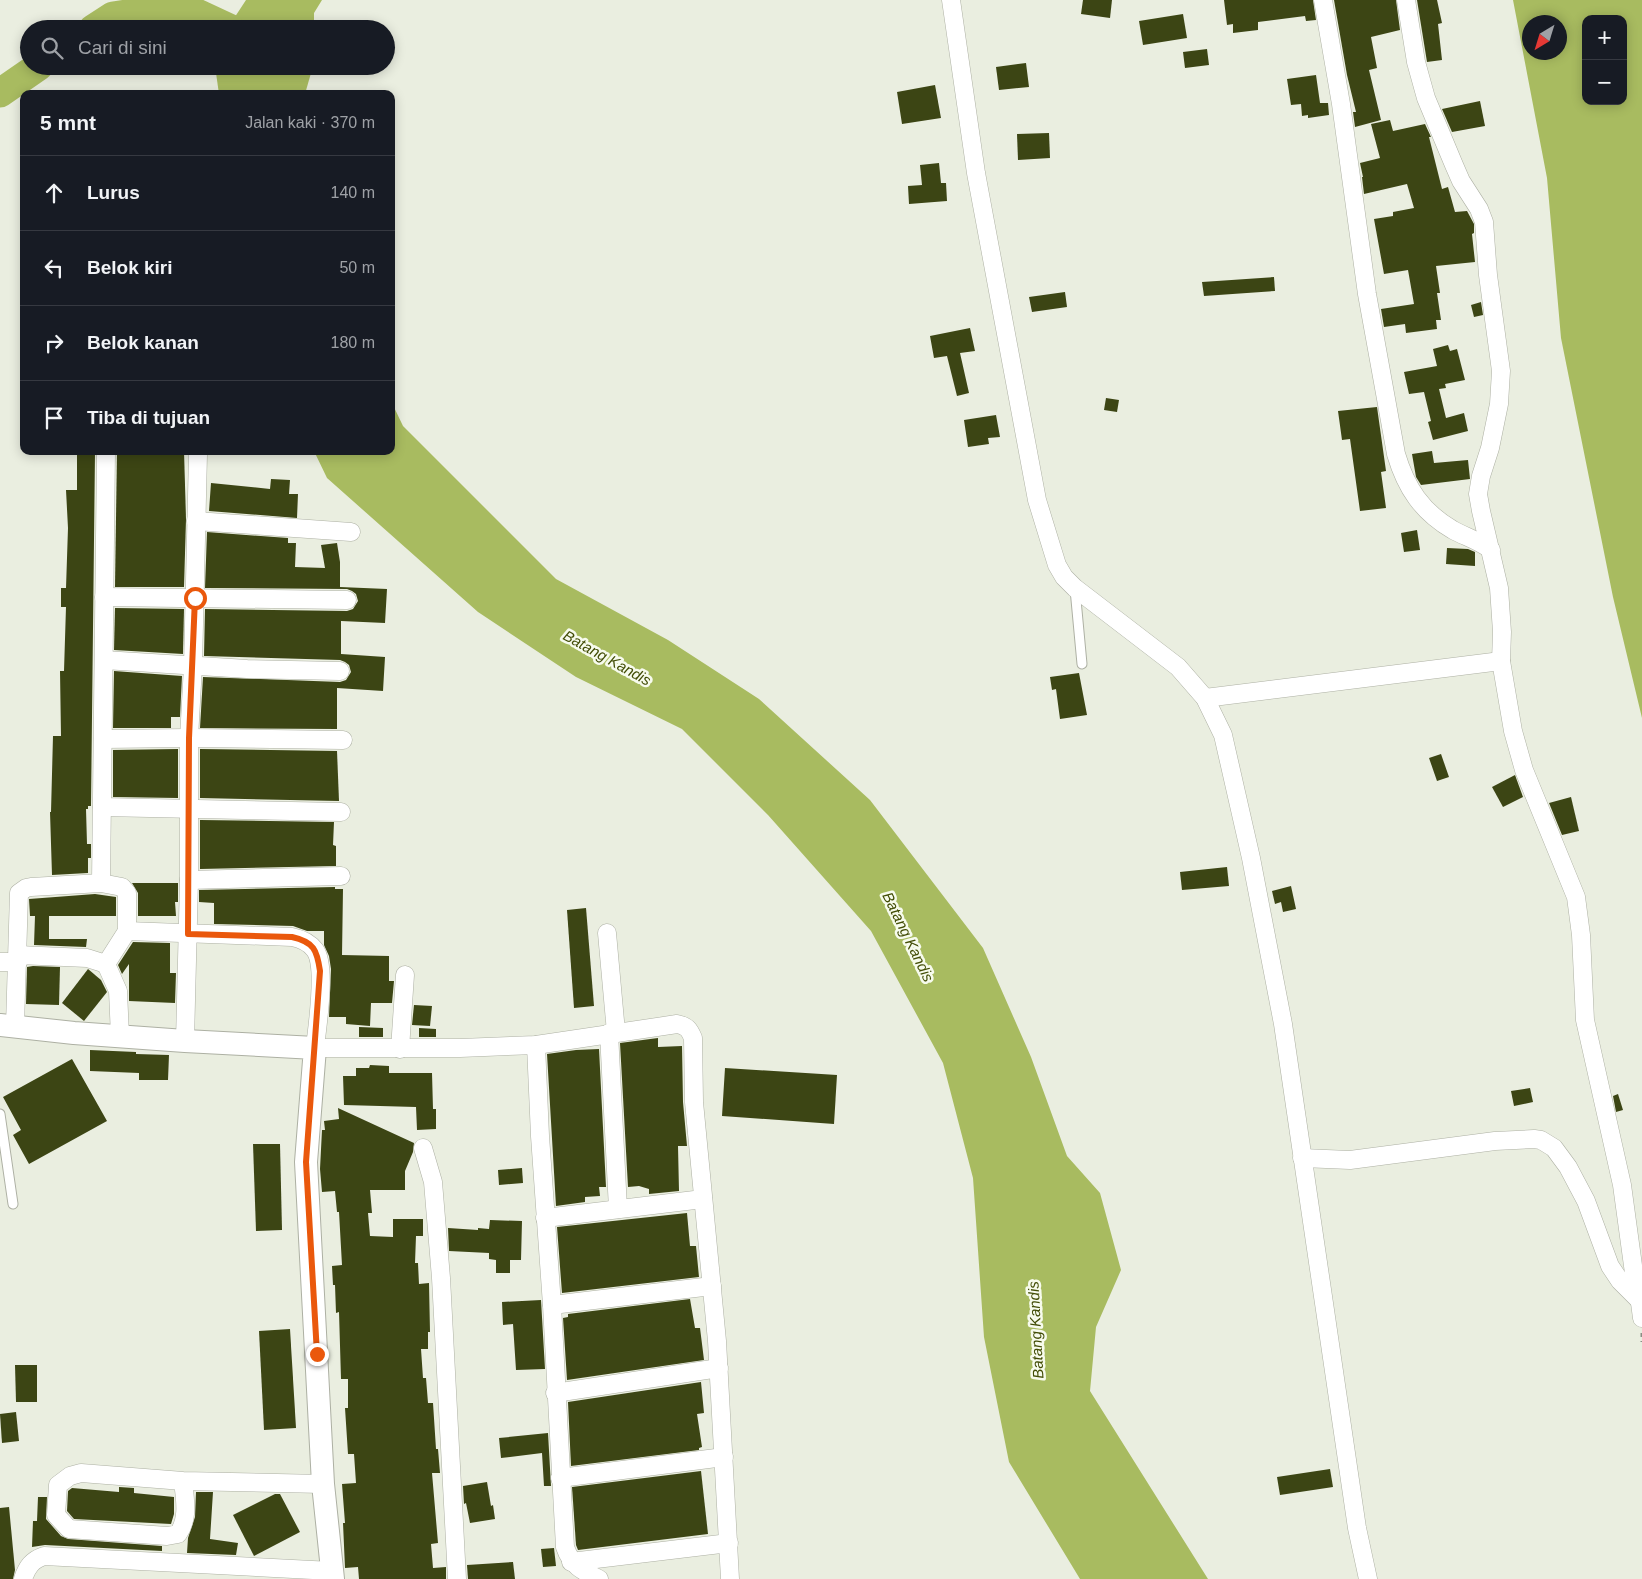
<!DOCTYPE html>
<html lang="id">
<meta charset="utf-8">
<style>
:root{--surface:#171b24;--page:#242831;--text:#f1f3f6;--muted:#9ea1a6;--line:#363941}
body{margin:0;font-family:Helvetica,sans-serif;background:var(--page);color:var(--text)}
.controls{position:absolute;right:15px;top:15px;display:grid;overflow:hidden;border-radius:10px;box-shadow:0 2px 12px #0003}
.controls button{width:45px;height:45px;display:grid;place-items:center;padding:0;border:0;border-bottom:1px solid var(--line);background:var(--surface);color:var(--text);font:25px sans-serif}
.compass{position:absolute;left:1522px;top:15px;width:45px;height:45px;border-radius:50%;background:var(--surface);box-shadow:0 2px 12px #0003;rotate:218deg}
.stop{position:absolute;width:15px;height:15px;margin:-11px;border:4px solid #ea580c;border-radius:50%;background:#fff}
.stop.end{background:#ea580c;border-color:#fff;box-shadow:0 1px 5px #0008}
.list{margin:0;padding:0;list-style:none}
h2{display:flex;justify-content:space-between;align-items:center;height:65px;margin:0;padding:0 20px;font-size:21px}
h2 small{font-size:16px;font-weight:400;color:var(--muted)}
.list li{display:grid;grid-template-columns:32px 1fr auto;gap:15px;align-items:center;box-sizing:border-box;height:75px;padding:0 20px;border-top:1px solid var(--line)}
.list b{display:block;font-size:19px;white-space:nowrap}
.list em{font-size:16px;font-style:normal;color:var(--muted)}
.icon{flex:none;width:28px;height:28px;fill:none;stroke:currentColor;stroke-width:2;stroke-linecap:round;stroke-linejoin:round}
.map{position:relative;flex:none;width:1642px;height:1579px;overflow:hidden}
.search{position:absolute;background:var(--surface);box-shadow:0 2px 12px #0003;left:20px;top:20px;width:375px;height:55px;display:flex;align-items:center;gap:12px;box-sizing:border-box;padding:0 18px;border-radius:28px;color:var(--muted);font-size:19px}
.panel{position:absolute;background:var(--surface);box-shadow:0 2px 12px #0003;left:20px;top:90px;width:375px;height:365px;border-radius:10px}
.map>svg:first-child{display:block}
.water{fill:#a8bb60;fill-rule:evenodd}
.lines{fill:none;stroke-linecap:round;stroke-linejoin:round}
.river{stroke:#a8bb60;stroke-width:29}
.building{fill:#3c4514}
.service-casing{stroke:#adb0a3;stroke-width:11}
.minor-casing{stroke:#adb0a3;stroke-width:19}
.tertiary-casing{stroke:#adb0a3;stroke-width:24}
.path{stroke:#8b8e84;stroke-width:3;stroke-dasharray:4 4;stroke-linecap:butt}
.service{stroke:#fff;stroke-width:9}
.minor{stroke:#fff;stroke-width:18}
.tertiary{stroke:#fff;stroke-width:22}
.route{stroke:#ea580c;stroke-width:6}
.labels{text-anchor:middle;stroke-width:5;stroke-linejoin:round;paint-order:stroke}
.water-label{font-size:15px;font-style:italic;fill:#424d06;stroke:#f7fbed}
</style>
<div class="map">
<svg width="1642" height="1579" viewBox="0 0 1642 1579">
<rect width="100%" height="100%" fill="#eaeee0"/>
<g class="water">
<polygon points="246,0 322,0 314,13 314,29 227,29"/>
<path d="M 1513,0 L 1642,0 L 1642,718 L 1613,597 L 1561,338 L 1547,178 ZM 1586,19 L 1623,19 L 1623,101 L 1586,101 ZM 1560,22 L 1560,52 L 1530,52 L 1530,22 Z"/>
<polygon points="215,66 313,66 305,94 219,94"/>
<polygon points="391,401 403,426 556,579 668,640 759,699 870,800 983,948 1031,1057 1067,1156 1100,1193 1121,1270 1096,1327 1090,1391 1208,1579 1080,1579 1009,1462 984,1337 973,1178 943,1063 871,931 768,815 682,729 576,677 478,612 327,478 314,451 391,451"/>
</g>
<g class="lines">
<g class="river">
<polyline points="93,29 113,16 182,6 231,29"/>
<polyline points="0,93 39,66"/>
</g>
</g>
<g class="building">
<polygon points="1083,0 1112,0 1110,18 1081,14"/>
<polygon points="1224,0 1313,0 1316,20 1306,21 1305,16 1258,22 1258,30 1233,33 1233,24 1227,25"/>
<polygon points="1334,0 1396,0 1400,30 1371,37 1377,68 1369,70 1381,120 1355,127 1353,112 1356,112 1347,75"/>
<polygon points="1417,0 1437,0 1442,23 1438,24 1442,60 1427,62"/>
<polygon points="1183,14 1187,38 1143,45 1139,21"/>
<polygon points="1207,49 1209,65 1185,68 1183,52"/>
<polygon points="1026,63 1029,87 999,90 996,67"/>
<polygon points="1316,75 1320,103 1328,103 1329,115 1308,118 1308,115 1302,116 1301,104 1291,105 1287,79"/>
<polygon points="935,85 941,118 902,124 897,92"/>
<polygon points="1480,101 1485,126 1452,132 1442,109"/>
<polygon points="1390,120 1393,131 1425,124 1431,137 1429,137 1442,189 1448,187 1455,212 1467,211 1474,224 1474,233 1472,234 1475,262 1436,266 1440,293 1437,293 1441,320 1436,320 1437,329 1406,333 1405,324 1384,327 1381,309 1414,304 1408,270 1384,274 1374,219 1393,216 1393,212 1414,208 1407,184 1364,194 1362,177 1363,177 1360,163 1380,158 1371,124"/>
<polygon points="1049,133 1050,158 1018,160 1017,134"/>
<polygon points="939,163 941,183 946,183 947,201 909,204 908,186 922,185 920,165"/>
<polygon points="1274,277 1275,291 1204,296 1202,282"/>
<polygon points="1065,292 1067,307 1032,312 1029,297"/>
<polygon points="1481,302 1483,315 1474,317 1471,305"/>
<polygon points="970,328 975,351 960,353 969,393 957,396 947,356 934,358 930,336"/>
<polygon points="1448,345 1450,351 1457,349 1465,380 1445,384 1446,388 1439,389 1446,418 1464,413 1468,431 1433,440 1428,422 1431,421 1424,392 1409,394 1404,372 1437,366 1433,349"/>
<polygon points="1106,398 1119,400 1117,412 1104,410"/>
<polygon points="1377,407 1386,471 1381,472 1386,508 1360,511 1350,439 1342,440 1338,411"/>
<polygon points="996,415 1000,437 988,438 989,444 968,447 964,420"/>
<polygon points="117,451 184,451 186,519 184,587 115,587"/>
<polygon points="1432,451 1434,463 1468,460 1470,479 1421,485 1416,477 1412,454"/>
<polygon points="77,452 95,452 91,806 88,806 88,809 86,809 87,844 91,844 91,858 88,858 88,873 52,875 50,812 51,812 53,736 61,736 60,671 64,671 66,607 61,607 61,588 66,588 68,528 66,490 77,490"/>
<polygon points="271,479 290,480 289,494 298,494 297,518 209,511 211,483 270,489"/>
<polygon points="1417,530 1420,550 1404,552 1401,533"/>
<polygon points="207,532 288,538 288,543 296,543 295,567 325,568 321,545 337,543 340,562 340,587 387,589 385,623 341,621 341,654 385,657 383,691 337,688 337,729 200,728 203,677 340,682 346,680 351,672 349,665 345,662 340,660 204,656 205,609 347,611 353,609 358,601 356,594 352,591 347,589 205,588"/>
<polygon points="1447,548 1468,549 1475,552 1475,566 1446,564"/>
<polygon points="115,608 184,609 183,654 114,650"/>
<polygon points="114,671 182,676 180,717 171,717 171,728 113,728"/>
<polygon points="1079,673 1087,715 1060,719 1056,689 1052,690 1050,677"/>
<polygon points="178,749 178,798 113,797 113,750"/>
<polygon points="200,749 337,751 339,801 200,798"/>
<polygon points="1441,754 1449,777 1437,781 1429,758"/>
<polygon points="1515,775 1523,797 1503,807 1492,787"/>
<polygon points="1571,797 1579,831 1562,835 1549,803"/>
<polygon points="200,820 334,822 333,845 336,846 336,866 200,869"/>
<polygon points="1227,867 1229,886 1182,890 1180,872"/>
<polygon points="132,883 178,883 178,902 175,902 176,916 138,916 138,893"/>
<polygon points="1291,886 1296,909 1283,912 1281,902 1275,904 1272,891"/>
<polygon points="335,887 335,889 343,889 342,955 389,956 389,981 394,981 392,1003 371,1003 370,1026 346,1024 346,1017 329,1017 331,969 329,956 324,945 324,931 307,931 293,926 214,924 214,903 199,902 199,890"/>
<polygon points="95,894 116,897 116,916 49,916 49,939 87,939 86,947 34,945 35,916 30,916 29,899"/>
<polygon points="586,908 594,1006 574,1008 567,910"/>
<polygon points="133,942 170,943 170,973 176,973 175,1003 129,1001 129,964 122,974 118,965"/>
<polygon points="33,966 60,967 59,1005 26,1004 27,967"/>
<polygon points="88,969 101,980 107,992 84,1021 62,1003"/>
<polygon points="414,1005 432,1006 430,1026 412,1025"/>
<polygon points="359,1027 383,1028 383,1037 359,1037"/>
<polygon points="419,1028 436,1029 436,1037 419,1037"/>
<polygon points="658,1038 658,1047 682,1046 683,1102 687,1146 678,1146 679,1191 649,1194 649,1189 639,1186 628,1187 620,1043"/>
<polygon points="599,1049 606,1187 599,1187 600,1196 585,1197 585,1202 556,1206 547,1054 576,1050"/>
<polygon points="90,1050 136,1052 136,1054 169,1055 168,1080 139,1080 139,1073 90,1071"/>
<polygon points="72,1059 107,1121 29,1164 13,1135 21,1130 3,1097"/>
<polygon points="370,1065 389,1066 389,1073 432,1073 433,1109 436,1109 436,1129 417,1130 416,1107 344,1105 343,1076 356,1076 356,1068 369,1068"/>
<polygon points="725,1068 837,1075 834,1124 722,1116"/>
<polygon points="1530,1088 1533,1102 1514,1106 1511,1091"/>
<polygon points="1618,1094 1623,1110 1616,1112 1613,1096"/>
<polygon points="338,1108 414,1143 413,1152 405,1171 405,1190 370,1190 372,1213 368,1213 370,1236 393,1237 393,1219 423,1219 423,1236 416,1236 415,1263 418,1263 419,1284 429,1283 430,1332 428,1332 428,1349 421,1349 423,1378 426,1378 428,1403 433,1403 436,1449 438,1449 440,1473 432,1473 438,1543 431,1544 433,1568 446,1567 446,1579 359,1579 358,1567 345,1568 343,1523 345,1523 342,1484 356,1483 354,1454 348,1454 345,1408 348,1408 348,1379 341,1379 339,1312 336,1313 335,1285 333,1285 332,1266 342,1265 339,1212 337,1212 335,1191 322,1192 320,1169 322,1130 325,1130 324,1121 339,1119"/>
<polygon points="253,1144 280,1144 282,1230 256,1231"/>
<polygon points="522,1168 523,1183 499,1185 498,1170"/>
<polygon points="687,1213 690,1246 696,1246 699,1277 562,1293 557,1227"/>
<polygon points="490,1220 522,1221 521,1260 510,1260 510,1273 496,1273 496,1260 489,1259 489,1253 449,1251 448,1228 478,1230 478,1228 489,1229"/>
<polygon points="690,1299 695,1328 700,1328 704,1360 567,1380 563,1318 568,1317 568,1314"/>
<polygon points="541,1300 545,1369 516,1370 513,1324 503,1325 502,1302"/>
<polygon points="290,1329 296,1428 264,1430 259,1331"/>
<polygon points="15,1365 37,1365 37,1402 16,1402"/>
<polygon points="701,1382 704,1413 697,1414 702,1447 699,1448 699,1450 571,1466 568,1402"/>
<polygon points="16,1412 19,1441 2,1443 0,1414"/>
<polygon points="548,1433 551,1486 544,1486 542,1453 501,1458 499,1438"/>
<polygon points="1330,1469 1333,1487 1280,1495 1277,1477"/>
<polygon points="701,1471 708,1534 578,1550 576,1545 572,1487"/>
<polygon points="487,1482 491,1506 493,1505 495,1519 470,1523 466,1503 464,1504 463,1486"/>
<polygon points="119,1487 134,1488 134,1493 174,1497 174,1514 171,1524 74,1519 67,1511 68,1491 72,1488 119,1492"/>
<polygon points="196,1492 213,1492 210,1539 238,1543 236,1555 187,1553 188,1538 195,1517"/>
<polygon points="275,1494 280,1494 300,1532 254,1556 233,1515"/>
<polygon points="38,1497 47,1497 46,1519 61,1536 68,1539 162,1546 162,1551 45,1545 32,1547 33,1521 37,1521"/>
<polygon points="9,1507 15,1570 13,1579 0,1579 0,1508"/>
<polygon points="554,1548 556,1566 543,1567 541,1549"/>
<polygon points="513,1562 515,1579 468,1579 467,1565"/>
</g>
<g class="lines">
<defs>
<g id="service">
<polyline points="1075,589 1082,664"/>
<polyline points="0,1114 13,1204"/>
</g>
<g id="minor">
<polyline points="951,0 976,173 1037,500 1057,565 1064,577 1075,588 1178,667 1205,698 1223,735 1251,858 1283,1024 1357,1528 1368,1579"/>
<path d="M 1323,0 L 1341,104 L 1367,294 L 1396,454 C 1406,488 1422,512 1453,530 C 1466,537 1480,541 1491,550"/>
<polyline points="1406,0 1416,62 1426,98 1454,165 1461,181 1479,209 1484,222 1488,275 1501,371 1499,404 1490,448 1481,476 1478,494 1481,511 1499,588 1502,632 1501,661 1513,731 1524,770 1576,897 1581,935 1585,1020 1622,1185 1634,1273 1639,1295 1642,1318"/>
<polyline points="196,521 351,532"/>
<polyline points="104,597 347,600"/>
<polyline points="104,660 247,669 340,671"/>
<polyline points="1205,698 1501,661"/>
<polyline points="103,739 189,738 343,740"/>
<polyline points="102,807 341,812"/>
<polyline points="189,880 341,876"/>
<polyline points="101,883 106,451"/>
<path d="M 127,931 L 292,937 C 302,939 309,942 315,950 C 327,967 317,1027 315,1048 L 460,1048 L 536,1045 L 677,1024 C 687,1026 689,1029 693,1038 L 694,1102 L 717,1341 L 730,1579"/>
<polyline points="607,933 616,1032"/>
<polyline points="18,955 87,958 106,964"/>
<polyline points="0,962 18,962"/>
<polyline points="15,1026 19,893 26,888 31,887 101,883 122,887 127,893 127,931 106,964 118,991 120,1036"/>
<polyline points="609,1033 618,1209"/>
<polyline points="185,1041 189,880 189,738 193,666 198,454"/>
<path d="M 536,1045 L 540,1136 L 552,1305 L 565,1547 C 571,1565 582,1571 599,1579"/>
<polyline points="400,1049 405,975"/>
<polyline points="423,1148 433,1182 441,1278 457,1579"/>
<polyline points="1302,1158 1350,1160 1495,1141 1534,1139 1541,1140 1554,1148 1568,1167 1586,1201 1610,1266 1620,1281 1640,1301"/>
<polyline points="545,1218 703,1199"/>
<polyline points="552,1305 712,1286"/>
<polyline points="555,1393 719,1368"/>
<polyline points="560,1478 724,1457"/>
<path d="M 183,1481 C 185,1499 189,1519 178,1534 L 167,1536 L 69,1529 L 56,1515 L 58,1485 L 70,1476 L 81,1473 L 183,1481 L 323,1484"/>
<polyline points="571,1562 729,1543"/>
<path d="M 23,1579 C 27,1567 32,1560 44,1556 L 332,1571"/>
</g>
<polyline id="tertiary" points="0,1025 74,1033 185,1041 315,1048 306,1162 323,1484 333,1579"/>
</defs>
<use href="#service" class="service-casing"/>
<use href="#minor" class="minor-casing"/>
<use href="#tertiary" class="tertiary-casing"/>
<polyline class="path" points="1642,1333 1642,1342"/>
<use href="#service" class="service"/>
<use href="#minor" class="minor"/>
<use href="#tertiary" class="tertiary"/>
</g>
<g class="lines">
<path class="route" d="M 195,598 L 189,738 L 188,934 L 292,937 C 314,942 317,950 320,971 L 306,1162 L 317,1354"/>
</g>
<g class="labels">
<g class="water-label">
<text transform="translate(607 658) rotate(29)" y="5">Batang Kandis</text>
<text transform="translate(908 937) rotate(64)" y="5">Batang Kandis</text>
<text transform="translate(1036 1330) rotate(-93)" y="5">Batang Kandis</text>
</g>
</g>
</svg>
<div class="controls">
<button>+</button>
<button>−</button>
</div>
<svg class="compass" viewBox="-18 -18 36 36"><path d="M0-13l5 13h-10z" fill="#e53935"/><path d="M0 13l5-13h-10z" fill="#9ea1a6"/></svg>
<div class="stop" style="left:195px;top:598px"></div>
<div class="stop end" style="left:317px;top:1354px"></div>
<div class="search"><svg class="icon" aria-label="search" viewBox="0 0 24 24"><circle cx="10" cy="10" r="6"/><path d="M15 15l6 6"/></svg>Cari di sini</div>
<section class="panel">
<h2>5 mnt<small>Jalan kaki · 370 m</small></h2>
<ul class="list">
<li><svg class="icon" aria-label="ahead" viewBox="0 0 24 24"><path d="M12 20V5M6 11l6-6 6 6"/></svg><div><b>Lurus</b></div><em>140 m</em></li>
<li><svg class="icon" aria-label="left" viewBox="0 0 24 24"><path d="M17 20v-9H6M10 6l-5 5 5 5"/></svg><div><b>Belok kiri</b></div><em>50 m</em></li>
<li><svg class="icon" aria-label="right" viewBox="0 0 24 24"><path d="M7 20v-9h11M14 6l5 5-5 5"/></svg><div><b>Belok kanan</b></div><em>180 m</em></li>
<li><svg class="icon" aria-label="arrive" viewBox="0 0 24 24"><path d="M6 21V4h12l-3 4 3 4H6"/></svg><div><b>Tiba di tujuan</b></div></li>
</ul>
</section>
</div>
